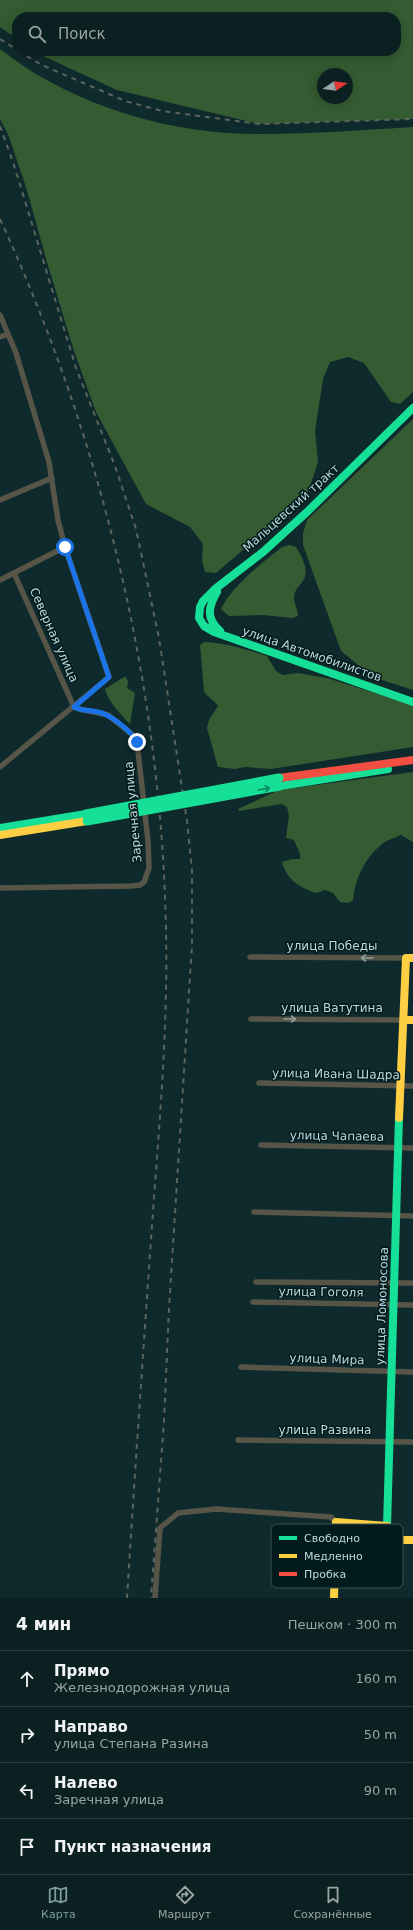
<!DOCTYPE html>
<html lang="ru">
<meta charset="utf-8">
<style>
:root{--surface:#0b2021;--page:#192d2e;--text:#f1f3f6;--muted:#9aa3a5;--line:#2b3e3f;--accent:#7f9c9e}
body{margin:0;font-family:"DejaVu Sans",sans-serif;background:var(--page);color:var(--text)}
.compass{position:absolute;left:317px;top:68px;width:36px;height:36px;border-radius:50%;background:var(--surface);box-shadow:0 2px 10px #0003;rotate:77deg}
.stop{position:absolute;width:12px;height:12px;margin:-9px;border:3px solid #1a73e8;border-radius:50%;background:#fff}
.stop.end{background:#1a73e8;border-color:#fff;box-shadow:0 1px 4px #0008}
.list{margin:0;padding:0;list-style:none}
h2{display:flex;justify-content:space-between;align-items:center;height:52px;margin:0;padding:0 16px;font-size:17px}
h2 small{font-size:13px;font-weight:400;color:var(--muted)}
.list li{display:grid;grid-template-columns:26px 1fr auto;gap:12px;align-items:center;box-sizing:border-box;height:56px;padding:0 16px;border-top:1px solid var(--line)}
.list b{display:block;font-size:15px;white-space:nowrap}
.list p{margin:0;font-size:13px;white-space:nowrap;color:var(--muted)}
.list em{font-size:13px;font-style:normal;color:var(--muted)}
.icon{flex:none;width:22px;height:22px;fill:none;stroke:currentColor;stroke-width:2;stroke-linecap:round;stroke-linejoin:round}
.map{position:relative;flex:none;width:413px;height:1598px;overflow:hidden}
.search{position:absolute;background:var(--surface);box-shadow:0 2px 10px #0003;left:12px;right:12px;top:12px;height:44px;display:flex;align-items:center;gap:10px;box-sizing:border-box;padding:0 14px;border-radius:16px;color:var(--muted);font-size:15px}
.sheet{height:276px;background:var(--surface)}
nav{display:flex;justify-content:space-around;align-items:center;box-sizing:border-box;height:56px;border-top:1px solid var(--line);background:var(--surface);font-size:11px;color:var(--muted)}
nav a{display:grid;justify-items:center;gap:2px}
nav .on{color:var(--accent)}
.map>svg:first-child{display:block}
.green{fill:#345b32;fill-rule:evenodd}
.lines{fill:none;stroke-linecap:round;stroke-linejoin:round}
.street{stroke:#565547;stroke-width:5.5}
.fast{stroke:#16e098;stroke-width:8}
.slow{stroke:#ffcf43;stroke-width:8}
.jam{stroke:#f24e42;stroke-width:8}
.rail{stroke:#5d645d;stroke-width:2;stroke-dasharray:5 5;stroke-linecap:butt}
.fast-bridge{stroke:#16e098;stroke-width:9}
.oneway{stroke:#0d8760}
.oneway2{stroke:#8e9e98}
.route{stroke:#1a73e8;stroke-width:5}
.labels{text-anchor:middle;stroke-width:3;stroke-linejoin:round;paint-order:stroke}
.street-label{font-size:12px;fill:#bcd9db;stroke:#021a1c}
.key{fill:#021a1c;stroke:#3a5355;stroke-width:1}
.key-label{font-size:11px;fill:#bcd9db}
</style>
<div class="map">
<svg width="413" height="1598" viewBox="0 0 413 1598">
<rect width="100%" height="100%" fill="#0f2a2c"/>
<g class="green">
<path d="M 0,0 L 413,0 L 413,119 L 259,124 L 117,90 L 43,56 L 35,51 L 396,51 L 396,17 L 17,17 L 17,39 L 0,27 ZM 323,74 L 347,74 L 347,98 L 323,98 Z"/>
<path d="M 0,49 C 14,59 28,70 43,78 C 108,115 187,135 261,134 C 312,134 363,130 413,127 L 413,392 L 400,404 L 391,402 L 364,363 L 348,357 L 330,362 L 323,379 L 315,431 L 318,462 L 307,495 L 216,573 L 205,572 L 202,560 L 203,544 L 190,527 L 146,504 L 96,412 L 74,351 L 47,262 L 26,187 L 8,134 L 0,119 Z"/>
<polygon points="413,419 413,690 373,677 341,651 303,545 303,533 307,520"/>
<path d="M 289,545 L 296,547 C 301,555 309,568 304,579 C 301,585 294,589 294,598 C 294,603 298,610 298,616 L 292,618 L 263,615 L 229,616 L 221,609 C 231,587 263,562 282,547 Z"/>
<path d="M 204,642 C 226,643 246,649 267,656 L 276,671 L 283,675 L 298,673 L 327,678 L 413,705 L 413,747 L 271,769 L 245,767 L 235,769 L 218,767 L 207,728 L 209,720 L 218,706 C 214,700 207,697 204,691 L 200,645 Z"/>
<path d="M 124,677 L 126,677 L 128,682 L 127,688 L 135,693 L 130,724 C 122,716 107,700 105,689 Z"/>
<path d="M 413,772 L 413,842 L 401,835 C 394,838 386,840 381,845 C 364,859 355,879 353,900 L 349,903 L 340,902 L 333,893 L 325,890 L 316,893 C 299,887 287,880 282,862 L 292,859 L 300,859 L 300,854 L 294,840 L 286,838 L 289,816 L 287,807 L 281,804 L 239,811 L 238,809 L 279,790 Z"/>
</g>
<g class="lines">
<g class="street">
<polyline points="0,315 16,353 49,462 58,520 65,547 109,677 0,767"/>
<polyline points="0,337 8,334"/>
<polyline points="0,500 52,478"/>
<polyline points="0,580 65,547"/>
<polyline points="0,888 131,886 140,885 144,882 149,868 148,841 137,742 133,735 108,715 79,709 74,707 14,573"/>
<polyline points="250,957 406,958"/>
<polyline points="251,1019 404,1020"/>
<polyline points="259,1083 413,1086"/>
<polyline points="261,1145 413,1148"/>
<polyline points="254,1212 413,1216"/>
<polyline points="256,1282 413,1283"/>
<polyline points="253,1302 413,1305"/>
<polyline points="241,1367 413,1372"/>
<polyline points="238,1440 413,1442"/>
<polyline points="155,1598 160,1528 178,1513 216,1509 331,1517 336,1522"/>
</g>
<g class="fast">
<polyline points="413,408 307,512 263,552 215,589 203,601 200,607 199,618 204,626 214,632 413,702"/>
<path d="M 217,592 C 208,607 206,619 220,631"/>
<polyline points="280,786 388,769"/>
<polyline points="0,828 86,814"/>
<polyline points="387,1526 399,1118"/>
</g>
<g class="slow">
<polyline points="0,835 87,821"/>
<polyline points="404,1020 413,1020"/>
<polyline points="399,1118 406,958 413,958"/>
<polyline points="387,1526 402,1540 413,1540"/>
<polyline points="334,1598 336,1522 387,1526"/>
</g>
<polyline class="jam" points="279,778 413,760"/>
<g class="rail">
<polyline points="0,39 17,50"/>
<polyline points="18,51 42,65 125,101 162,111 259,124 413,119"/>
<polyline points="0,126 14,165 76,368 115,466 136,529 159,638 187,821 192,871 192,945 169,1308 164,1421 151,1598"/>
<path d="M 0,219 C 102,441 161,685 166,929 C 168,1023 160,1117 153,1211 C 144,1340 135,1469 127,1598"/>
</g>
<g class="fast-bridge">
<polyline points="86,814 279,778"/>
<polyline points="87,821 280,786"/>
</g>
</g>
<defs><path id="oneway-shaft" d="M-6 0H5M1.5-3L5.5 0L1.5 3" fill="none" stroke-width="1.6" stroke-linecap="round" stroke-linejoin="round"/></defs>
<use class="oneway" href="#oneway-shaft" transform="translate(264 789) rotate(-10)"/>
<g class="oneway2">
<use href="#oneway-shaft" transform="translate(367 958) rotate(-180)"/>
<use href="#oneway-shaft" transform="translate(290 1019)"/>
</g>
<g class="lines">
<path class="route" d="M 65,547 L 109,677 L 74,707 C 81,711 90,710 98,712 C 110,714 131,731 137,742"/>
</g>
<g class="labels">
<g class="street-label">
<text transform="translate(291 508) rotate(-42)" y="4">Мальцевский тракт</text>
<text transform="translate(54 635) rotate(66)" y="4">Северная улица</text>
<text transform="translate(312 654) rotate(19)" y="4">улица Автомобилистов</text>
<text transform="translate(133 812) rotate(-95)" y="4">Заречная улица</text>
<text x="332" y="950">улица Победы</text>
<text x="332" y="1012">улица Ватутина</text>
<text transform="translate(336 1074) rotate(1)" y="4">улица Ивана Шадра</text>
<text transform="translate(337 1136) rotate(1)" y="4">улица Чапаева</text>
<text transform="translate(321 1292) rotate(1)" y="4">улица Гоголя</text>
<text transform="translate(382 1306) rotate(-88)" y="4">улица Ломоносова</text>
<text transform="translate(327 1359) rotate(2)" y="4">улица Мира</text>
<text x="325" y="1434">улица Развина</text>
</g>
</g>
<rect x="271" y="1524" width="132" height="64" rx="6" class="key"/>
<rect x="279" y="1536" width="18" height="4" fill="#16e098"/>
<rect x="279" y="1554" width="18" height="4" fill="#ffcf43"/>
<rect x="279" y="1572" width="18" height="4" fill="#f24e42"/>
<g class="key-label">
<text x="304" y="1542">Свободно</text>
<text x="304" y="1560">Медленно</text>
<text x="304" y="1578">Пробка</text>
</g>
</svg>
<svg class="compass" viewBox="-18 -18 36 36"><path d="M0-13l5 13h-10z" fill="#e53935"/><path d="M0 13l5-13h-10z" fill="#9aa3a5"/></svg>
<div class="stop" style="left:65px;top:547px"></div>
<div class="stop end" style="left:137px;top:742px"></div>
<div class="search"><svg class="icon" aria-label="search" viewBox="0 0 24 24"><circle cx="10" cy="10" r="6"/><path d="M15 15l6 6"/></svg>Поиск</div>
</div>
<section class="sheet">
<h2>4 мин<small>Пешком · 300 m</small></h2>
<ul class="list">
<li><svg class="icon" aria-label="ahead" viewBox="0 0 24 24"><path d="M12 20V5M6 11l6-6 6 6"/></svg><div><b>Прямо</b><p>Железнодорожная улица</p></div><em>160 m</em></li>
<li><svg class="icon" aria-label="right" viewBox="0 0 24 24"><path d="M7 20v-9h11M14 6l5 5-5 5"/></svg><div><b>Направо</b><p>улица Степана Разина</p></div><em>50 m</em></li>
<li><svg class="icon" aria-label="left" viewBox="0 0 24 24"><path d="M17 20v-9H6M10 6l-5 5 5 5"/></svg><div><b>Налево</b><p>Заречная улица</p></div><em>90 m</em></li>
<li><svg class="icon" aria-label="arrive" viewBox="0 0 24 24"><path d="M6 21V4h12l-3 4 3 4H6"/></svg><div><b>Пункт назначения</b></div></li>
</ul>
</section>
<nav>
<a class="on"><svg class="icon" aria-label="map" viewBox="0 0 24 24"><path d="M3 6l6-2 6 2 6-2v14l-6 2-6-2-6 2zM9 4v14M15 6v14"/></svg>Карта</a>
<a><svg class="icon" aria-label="directions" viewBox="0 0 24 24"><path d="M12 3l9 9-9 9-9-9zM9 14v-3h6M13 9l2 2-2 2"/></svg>Маршрут</a>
<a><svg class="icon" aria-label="saved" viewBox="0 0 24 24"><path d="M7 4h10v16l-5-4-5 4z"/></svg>Сохранённые</a>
</nav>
